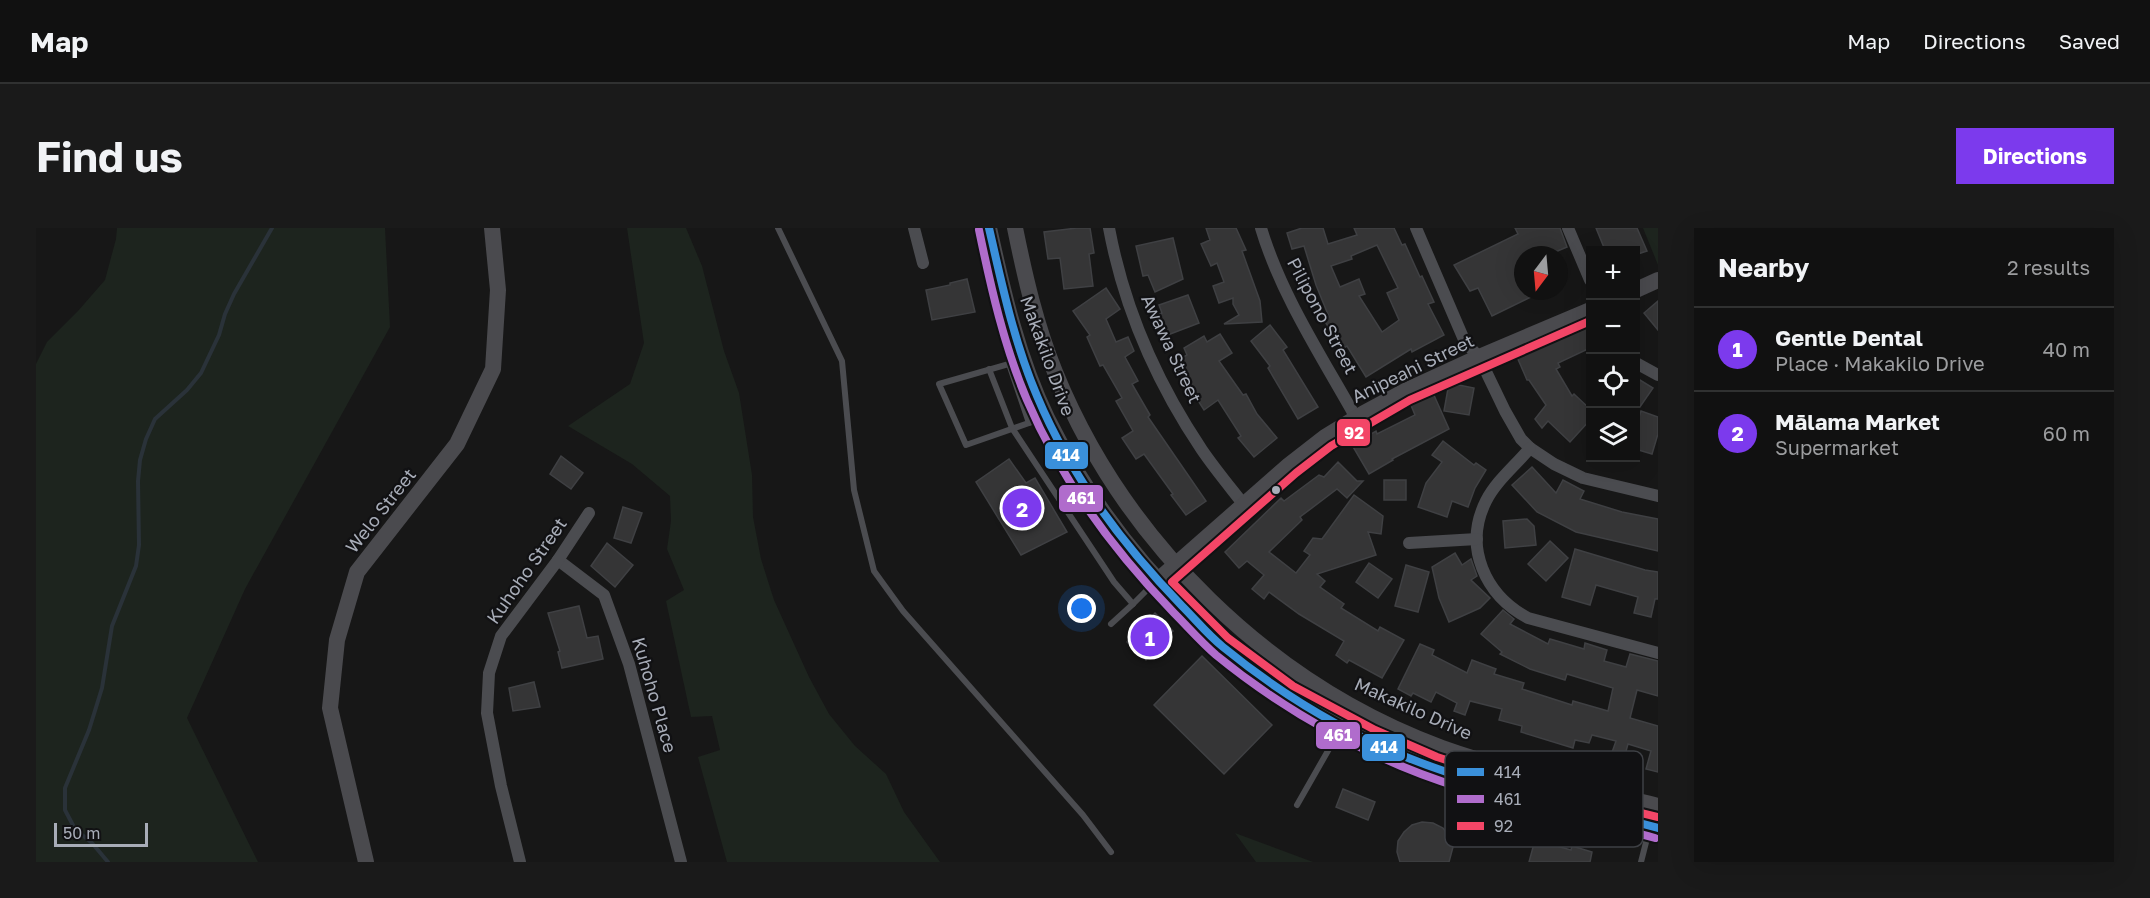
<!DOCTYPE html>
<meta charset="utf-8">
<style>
:root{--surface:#111;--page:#1a1a1a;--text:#f1f3f6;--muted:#9c9d9f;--line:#303131;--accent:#7c3aed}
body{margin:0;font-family:"Golos Text",sans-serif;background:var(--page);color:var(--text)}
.controls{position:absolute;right:18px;top:18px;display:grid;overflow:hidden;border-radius:0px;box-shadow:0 6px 24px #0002}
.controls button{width:54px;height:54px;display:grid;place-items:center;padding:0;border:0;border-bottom:2px solid var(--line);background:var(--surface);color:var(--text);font:30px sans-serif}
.compass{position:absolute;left:1478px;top:18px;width:54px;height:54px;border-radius:50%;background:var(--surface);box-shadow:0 6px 24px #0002;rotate:196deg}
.scale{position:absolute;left:18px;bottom:15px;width:94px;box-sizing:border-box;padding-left:6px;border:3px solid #a8adb8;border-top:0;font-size:16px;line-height:21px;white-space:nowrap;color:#a8adb8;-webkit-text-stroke:4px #111113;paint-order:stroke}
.you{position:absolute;left:1046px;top:381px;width:21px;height:21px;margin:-15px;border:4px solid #fff;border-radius:50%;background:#1a73e8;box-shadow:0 0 0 9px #1a73e833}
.badge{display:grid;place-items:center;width:39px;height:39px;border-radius:50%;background:var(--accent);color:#fff;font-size:20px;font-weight:700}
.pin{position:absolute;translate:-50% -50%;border:3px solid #fff;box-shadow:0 2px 6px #0006}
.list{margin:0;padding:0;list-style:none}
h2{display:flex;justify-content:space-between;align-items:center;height:78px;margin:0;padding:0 24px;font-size:26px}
h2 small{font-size:20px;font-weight:400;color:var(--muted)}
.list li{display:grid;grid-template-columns:39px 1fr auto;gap:18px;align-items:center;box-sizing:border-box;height:84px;padding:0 24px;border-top:2px solid var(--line)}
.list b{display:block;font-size:22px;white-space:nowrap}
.list p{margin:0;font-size:20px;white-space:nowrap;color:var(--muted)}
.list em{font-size:20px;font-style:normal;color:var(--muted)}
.icon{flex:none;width:33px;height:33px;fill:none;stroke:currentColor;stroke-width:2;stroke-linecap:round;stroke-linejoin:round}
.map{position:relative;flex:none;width:1622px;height:634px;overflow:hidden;border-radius:0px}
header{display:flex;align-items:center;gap:36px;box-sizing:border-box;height:84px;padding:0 30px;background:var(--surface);border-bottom:2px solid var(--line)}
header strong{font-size:28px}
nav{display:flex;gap:33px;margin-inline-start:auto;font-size:21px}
.intro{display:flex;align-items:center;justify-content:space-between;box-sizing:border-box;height:144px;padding:0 36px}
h1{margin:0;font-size:42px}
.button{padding:15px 27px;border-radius:0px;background:var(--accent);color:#fff;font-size:21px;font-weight:700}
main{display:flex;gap:36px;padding:0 36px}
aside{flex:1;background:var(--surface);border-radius:0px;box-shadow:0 6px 24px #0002}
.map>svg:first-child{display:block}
.green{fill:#1d241e}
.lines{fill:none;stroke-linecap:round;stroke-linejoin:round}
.stream{stroke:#2a3239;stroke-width:4}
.building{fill:#353536;stroke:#3f4043;stroke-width:1.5;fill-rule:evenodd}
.lane{stroke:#4b4c50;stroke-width:6}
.street{stroke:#4b4c50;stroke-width:12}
.secondary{stroke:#4a4a4e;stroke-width:16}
.bus-1-casing{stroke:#111113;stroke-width:12}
.bus-2-casing{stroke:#111113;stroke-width:12}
.bus-3-casing{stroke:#111113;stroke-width:12}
.bus-1{stroke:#3a90db;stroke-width:8}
.bus-2{stroke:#b06ccc;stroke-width:8}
.bus-3{stroke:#f34667;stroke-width:8}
.bus-dot{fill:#a8adb8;stroke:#111113;stroke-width:2}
.labels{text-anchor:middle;stroke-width:4.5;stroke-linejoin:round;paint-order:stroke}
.street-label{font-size:18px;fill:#a8adb8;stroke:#111113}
.key{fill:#111113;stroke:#3e4045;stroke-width:1.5}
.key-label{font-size:16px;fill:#a8adb8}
.line-badge{stroke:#111113;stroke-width:2}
.badge-label{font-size:16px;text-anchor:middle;font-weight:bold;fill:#fff}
</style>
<header>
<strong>Map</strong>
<nav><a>Map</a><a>Directions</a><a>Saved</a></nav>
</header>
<div class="intro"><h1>Find us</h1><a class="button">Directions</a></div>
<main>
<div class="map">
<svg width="1622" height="634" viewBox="0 0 1622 634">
<rect width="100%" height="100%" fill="#171717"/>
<g class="green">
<polygon points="81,0 349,0 354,99 209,361 151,490 222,634 0,634 0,136 11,114 42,83 69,52 80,11"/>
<polygon points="591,0 650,0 666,38 688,123 703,165 716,247 717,289 725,331 738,372 773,449 793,486 819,518 850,546 868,584 904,634 691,634 662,529 684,522 676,488 655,489 630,373 648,362 631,321 635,293 634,268 596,236 532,198 594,156 608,115"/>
<polygon points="1607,0 1622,0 1622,37"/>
<polygon points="1199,605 1277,634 1220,634"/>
</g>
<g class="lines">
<polyline class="stream" points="72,634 56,615 39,601 29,582 29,560 53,502 66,460 76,398 100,338 103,317 102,253 104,232 110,211 119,191 151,162 165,145 183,107 189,86 198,66 236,0"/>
</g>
<g class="building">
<polygon points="1041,0 1054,0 1058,25 1053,26 1057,58 1028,61 1024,30 1012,31 1008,4"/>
<polygon points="1170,0 1200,0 1210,22 1206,23 1224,73 1226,94 1188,96 1203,87 1197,76 1197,70 1183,75 1177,58 1188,54 1181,35 1175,38 1165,16 1174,12"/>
<path d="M 1266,0 L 1287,0 L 1292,16 L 1321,7 L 1318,0 L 1358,0 L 1366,17 L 1369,16 L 1384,49 L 1386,48 L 1398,74 L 1392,76 L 1408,107 L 1376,124 L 1375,121 L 1330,149 L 1311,118 L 1306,121 L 1288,92 L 1293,89 L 1280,57 L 1268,18 L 1256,21 L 1251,5 ZM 1341,17 L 1362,60 L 1351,65 L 1363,92 L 1346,104 L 1323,68 L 1329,66 L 1323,51 L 1304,59 L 1295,38 L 1316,31 L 1315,28 Z"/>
<polygon points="1479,0 1524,0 1531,19 1512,27 1487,27 1487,63 1507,63 1456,88 1442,60 1434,63 1418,37 1482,6"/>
<polygon points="1560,0 1601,0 1611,23 1599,27 1599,22 1569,22"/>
<polygon points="1137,10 1147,51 1119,64 1112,47 1107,48 1100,18"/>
<polygon points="931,51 939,84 896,92 890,62 914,57 914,55"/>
<polygon points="1070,60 1084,81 1070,91 1080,114 1092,109 1098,123 1089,129 1102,153 1096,156 1114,187 1112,189 1170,273 1150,287 1135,267 1137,266 1108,226 1100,231 1086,210 1097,203 1080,173 1086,170 1067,137 1064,138 1051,109 1054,107 1037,83"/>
<polygon points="1152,67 1163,95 1129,108 1121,87 1126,85 1123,77"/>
<polygon points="1622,73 1622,102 1608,85"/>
<polygon points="1554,93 1554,120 1522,135 1524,139 1520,141 1536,168 1538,166 1554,181 1554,192 1534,214 1512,193 1506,200 1499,191 1510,177 1493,152 1491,152 1481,129 1526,110 1524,107"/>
<polygon points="1234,97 1251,119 1247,122 1282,179 1262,191 1232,140 1234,138 1215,113"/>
<polygon points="1184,106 1196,125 1183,133 1207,167 1210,166 1221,186 1241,210 1218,229 1202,210 1205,208 1182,172 1168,182 1138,135 1151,127 1148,120 1168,108 1171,114"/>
<polygon points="1599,149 1617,160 1599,186"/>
<polygon points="1413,155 1438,160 1433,187 1408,183"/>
<polygon points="1397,165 1413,201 1356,231 1357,232 1333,246 1316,217 1340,203 1341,206 1379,187 1374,175"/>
<polygon points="1605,183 1622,189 1622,206 1616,226 1599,221 1599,201"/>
<polygon points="1407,213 1438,237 1440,235 1450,242 1439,260 1432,279 1416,273 1411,289 1382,279 1390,255 1406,234 1396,227"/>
<polygon points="525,228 547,245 535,261 514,246"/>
<polygon points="973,231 990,255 999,250 1031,304 985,327 940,254"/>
<polygon points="1302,234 1321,253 1327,253 1311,270 1301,261 1264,289 1266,292 1233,324 1260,345 1274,327 1268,323 1277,310 1286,311 1318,267 1347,288 1345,306 1332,304 1340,327 1281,346 1289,353 1284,359 1308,376 1305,380 1342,403 1344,399 1368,412 1346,450 1313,432 1311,435 1300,427 1308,413 1263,386 1233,364 1228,371 1216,361 1228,347 1211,333 1203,340 1189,324 1245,270 1248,273 1283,247 1288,249"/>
<polygon points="1496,239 1520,265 1527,252 1548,263 1544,271 1586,284 1622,291 1622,323 1540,304 1501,284 1476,257"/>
<rect x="1348" y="252" width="22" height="20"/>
<polygon points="587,279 606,285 595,315 578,310"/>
<polygon points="1491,291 1498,298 1500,317 1469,320 1467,293"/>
<polygon points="1514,313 1532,330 1510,353 1492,336"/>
<polygon points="571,315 597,337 579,359 555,338"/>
<polygon points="1539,321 1609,342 1622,344 1622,371 1619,371 1615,389 1598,385 1602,369 1560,357 1554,377 1526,369"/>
<polygon points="1419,325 1426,337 1435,331 1441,348 1435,352 1454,370 1444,380 1413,394 1403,370 1396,339"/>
<polygon points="1333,335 1356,351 1342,370 1320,354"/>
<polygon points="1370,337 1393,344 1382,384 1359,378"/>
<polygon points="543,378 551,410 562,408 567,431 526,440 522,424 524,423 512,385"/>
<polygon points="1467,382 1478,391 1474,396 1512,416 1514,411 1548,421 1549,415 1571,422 1568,433 1590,439 1594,426 1622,433 1622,468 1601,462 1594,490 1622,498 1622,544 1610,541 1615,523 1592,516 1587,534 1574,530 1580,513 1556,507 1553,515 1539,512 1537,520 1485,504 1486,498 1463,492 1466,481 1434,473 1429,487 1418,483 1421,475 1400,464 1395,474 1377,465 1375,468 1362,461 1384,416 1398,422 1396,427 1431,445 1436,432 1460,441 1458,446 1488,455 1486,461 1536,477 1537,473 1572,483 1577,460 1531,446 1529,452 1494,441 1464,426 1466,424 1445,406"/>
<polygon points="1119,385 1137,403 1110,432 1091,414"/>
<polygon points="1166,428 1236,497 1188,546 1118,477"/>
<polygon points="498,454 504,479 477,483 473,460"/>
<polygon points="1307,561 1339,574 1332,592 1300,579"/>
<polygon points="1386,594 1397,595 1407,600 1413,608 1417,619 1413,634 1364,634 1361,624 1362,613 1368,604 1376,597"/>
<polygon points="1499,612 1535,622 1536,618 1556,624 1554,634 1493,634"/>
</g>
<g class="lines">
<g class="lane">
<polyline points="742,0 806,133 818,262 838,343 867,383 1047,587 1075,624"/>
<polyline points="987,132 903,156 930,217 1010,189"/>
<polyline points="973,136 993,195"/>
<polyline points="953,141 976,200 1078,354 1097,376 1120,353"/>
<polyline points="1075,396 1097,376"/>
<polyline points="1261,577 1305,500"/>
<polyline points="1605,634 1619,579"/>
</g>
<g class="street">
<polyline points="878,0 887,35"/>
<path d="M 1073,0 C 1088,80 1121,155 1166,222 C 1179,241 1194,259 1208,277"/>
<path d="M 1225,0 C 1245,67 1286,129 1320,190"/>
<polyline points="1380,0 1429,114 1443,129 1469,183 1485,211 1494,220 1518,236 1547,250 1622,268"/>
<polyline points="1532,0 1554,52"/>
<polyline points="1600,135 1622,147"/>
<path d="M 1494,220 C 1480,237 1460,253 1450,273 C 1427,319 1449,367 1492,390 L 1622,425"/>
<polyline points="1373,315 1441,311"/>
<polyline points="522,332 568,367 593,436 645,634"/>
<polyline points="484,634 465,558 451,485 453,445 465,408 522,332 553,285"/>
</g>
<g class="secondary">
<path d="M 953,0 C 967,64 982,130 1011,190 C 1047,263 1096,328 1153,385 C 1164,397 1175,409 1187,419 C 1250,469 1322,512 1397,539 C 1470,566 1548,579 1622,600"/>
<path d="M 979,0 C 989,49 1000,97 1019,144 C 1088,314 1233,456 1406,520 C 1476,545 1550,560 1622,578"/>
<polyline points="1600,62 1622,52"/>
<polyline points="1121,353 1253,237 1289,209 1328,185 1369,163 1443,129 1554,82"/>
<polyline points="330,634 294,480 301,412 321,344 421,216 457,141 462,62 456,0"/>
</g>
<defs>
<path id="bus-1" d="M 953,0 C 966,57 978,114 1001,168 C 1034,247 1087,317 1146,378 C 1160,392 1172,407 1187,419 C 1242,464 1305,502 1370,529 C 1451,562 1538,577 1622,600"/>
<path id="bus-2" d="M 943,2 C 955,60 968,118 991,172 C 1025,252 1078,323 1138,385 C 1152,399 1165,414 1180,427 C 1235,472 1299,510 1365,538 C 1446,572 1534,587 1619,610"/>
<polyline id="bus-3" points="1554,93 1374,172 1295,218 1260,245 1136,354 1192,410 1257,458 1339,502 1401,529 1479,554 1622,589"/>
</defs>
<use href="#bus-1" class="bus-1-casing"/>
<use href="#bus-2" class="bus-2-casing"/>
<use href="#bus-3" class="bus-3-casing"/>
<use href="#bus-1" class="bus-1"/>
<use href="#bus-2" class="bus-2"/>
<use href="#bus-3" class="bus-3"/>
</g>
<circle class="bus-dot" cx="1240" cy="262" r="5"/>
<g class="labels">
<g class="street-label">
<text transform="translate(1286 88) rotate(62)" y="6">Pilipono Street</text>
<text transform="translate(1135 121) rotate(65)" y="6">Awawa Street</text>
<text transform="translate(1011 128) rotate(70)" y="6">Makakilo Drive</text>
<text transform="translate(1377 141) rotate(-26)" y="6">Anipeahi Street</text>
<text transform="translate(345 283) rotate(-52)" y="6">Welo Street</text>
<text transform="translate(491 343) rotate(-55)" y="6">Kuhoho Street</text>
<text transform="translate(618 467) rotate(74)" y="6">Kuhoho Place</text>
<text transform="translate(1377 481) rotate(24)" y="6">Makakilo Drive</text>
</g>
</g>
<rect x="1409" y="523" width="198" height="96" rx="9" class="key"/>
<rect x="1421" y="540" width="27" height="8" fill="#3a90db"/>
<rect x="1421" y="567" width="27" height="8" fill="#b06ccc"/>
<rect x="1421" y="594" width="27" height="8" fill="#f34667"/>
<g class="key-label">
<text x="1458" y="550">414</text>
<text x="1458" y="577">461</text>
<text x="1458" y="604">92</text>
</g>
<g class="line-badge">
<rect x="1300" y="190" width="35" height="29" rx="6" fill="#f34667"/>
<rect x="1008" y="213" width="45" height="29" rx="6" fill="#3a90db"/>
<rect x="1022" y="256" width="46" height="29" rx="6" fill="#b06ccc"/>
<rect x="1279" y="493" width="46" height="29" rx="6" fill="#b06ccc"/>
<rect x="1325" y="505" width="45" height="29" rx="6" fill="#3a90db"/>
</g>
<g class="badge-label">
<text x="1318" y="211">92</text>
<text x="1030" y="233">414</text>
<text x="1045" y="276">461</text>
<text x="1302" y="513">461</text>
<text x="1348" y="525">414</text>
</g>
</svg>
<div class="controls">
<button>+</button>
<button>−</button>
<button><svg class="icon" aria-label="locate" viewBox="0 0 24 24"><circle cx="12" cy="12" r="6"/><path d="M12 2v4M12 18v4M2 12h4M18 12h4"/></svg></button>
<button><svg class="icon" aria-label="layers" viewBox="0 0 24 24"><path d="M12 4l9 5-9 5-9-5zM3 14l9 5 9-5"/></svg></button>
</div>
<svg class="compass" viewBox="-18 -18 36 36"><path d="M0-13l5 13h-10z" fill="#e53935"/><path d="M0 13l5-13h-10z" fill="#9c9d9f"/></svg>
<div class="scale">50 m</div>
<div class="you"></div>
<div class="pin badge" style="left:1114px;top:409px">1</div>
<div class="pin badge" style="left:986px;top:280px">2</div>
</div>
<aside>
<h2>Nearby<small>2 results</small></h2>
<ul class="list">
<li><span class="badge">1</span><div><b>Gentle Dental</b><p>Place · Makakilo Drive</p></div><em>40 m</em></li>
<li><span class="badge">2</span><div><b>Mālama Market</b><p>Supermarket</p></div><em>60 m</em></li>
</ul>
</aside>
</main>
